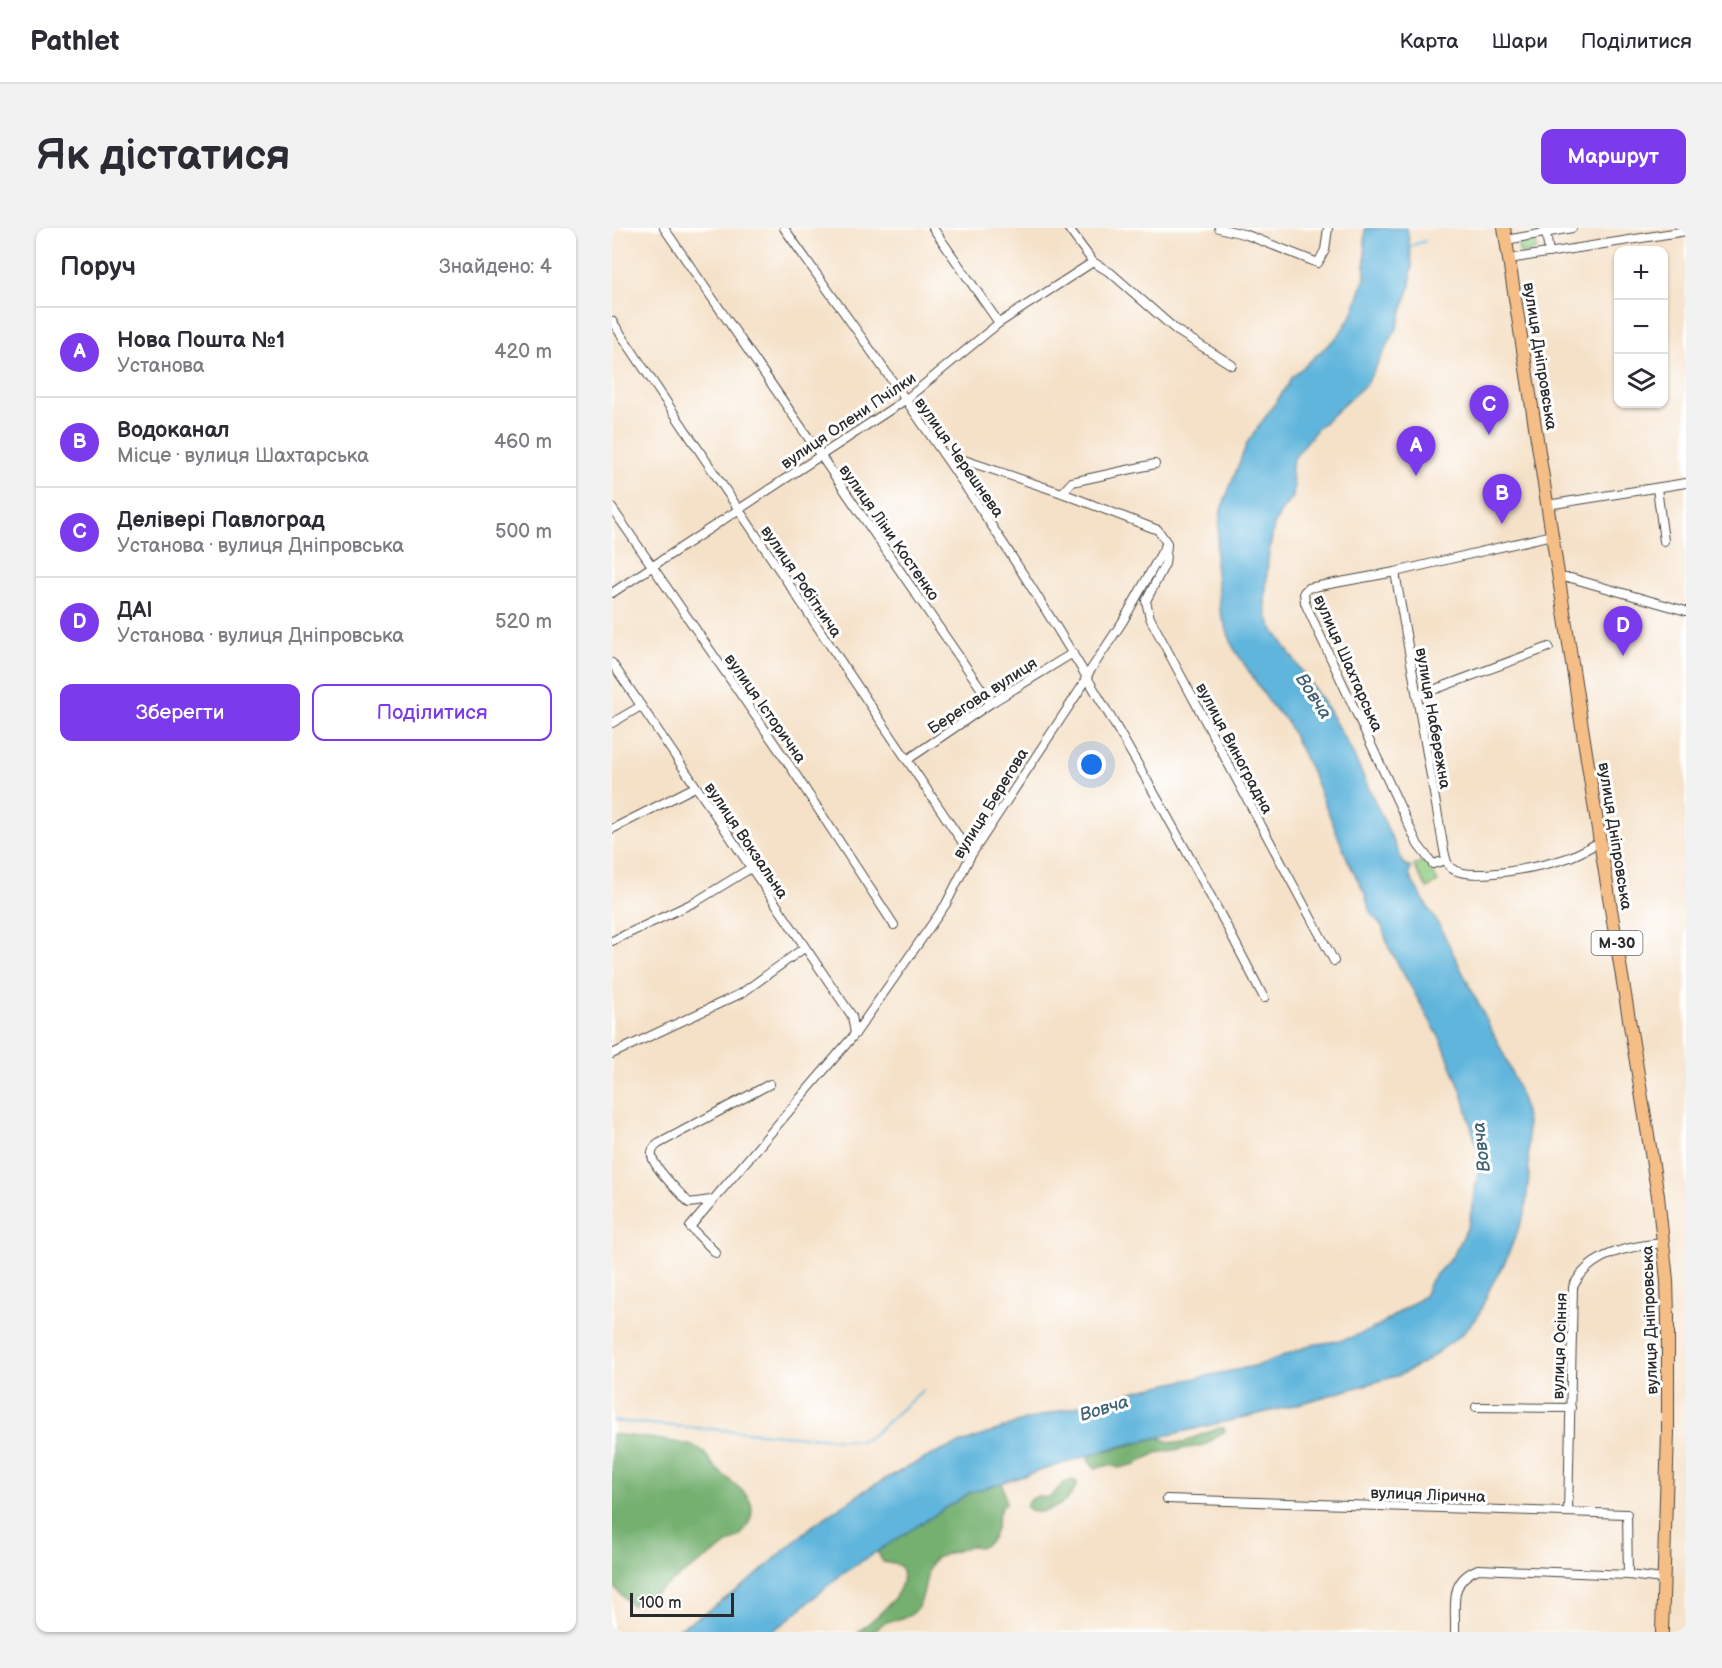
<!DOCTYPE html>
<html lang="uk">
<meta charset="utf-8">
<style>
:root{--surface:#fff;--page:#f2f2f3;--text:#2b2b33;--muted:#7c7c81;--line:#e1e1e2;--accent:#7c3aed}
body{margin:0;font-family:"Balsamiq Sans",sans-serif;background:var(--page);color:var(--text)}
.controls{position:absolute;right:18px;top:18px;display:grid;overflow:hidden;border-radius:12px;box-shadow:0 2px 4px #0004}
.controls button{width:54px;height:54px;display:grid;place-items:center;padding:0;border:0;border-bottom:2px solid var(--line);background:var(--surface);color:var(--text);font:30px sans-serif}
.scale{position:absolute;left:18px;bottom:15px;width:104px;box-sizing:border-box;padding-left:6px;border:3px solid #2b2b2b;border-top:0;font-size:16px;line-height:21px;white-space:nowrap;color:#2b2b2b;-webkit-text-stroke:4px #fff;paint-order:stroke}
.you{position:absolute;left:480px;top:537px;width:21px;height:21px;margin:-15px;border:4px solid #fff;border-radius:50%;background:#1a73e8;box-shadow:0 0 0 9px #1a73e833}
.badge{display:grid;place-items:center;width:39px;height:39px;border-radius:50%;background:var(--accent);color:#fff;font-size:20px;font-weight:700}
.pin{position:absolute;translate:-50% -50px;filter:drop-shadow(0 2px 3px #0008)}
.pin::after{content:'';position:absolute;top:32px;width:21px;height:18px;background:inherit;clip-path:polygon(0 0,100% 0,50% 100%)}
.list{margin:0;padding:0;list-style:none}
h2{display:flex;justify-content:space-between;align-items:center;height:78px;margin:0;padding:0 24px;font-size:26px}
h2 small{font-size:20px;font-weight:400;color:var(--muted)}
.list li{display:grid;grid-template-columns:39px 1fr auto;gap:18px;align-items:center;box-sizing:border-box;height:90px;padding:0 24px;border-top:2px solid var(--line)}
.list b{display:block;font-size:22px;white-space:nowrap}
.list p{margin:0;font-size:20px;white-space:nowrap;color:var(--muted)}
.list em{font-size:20px;font-style:normal;color:var(--muted)}
.actions{display:flex;gap:12px;padding:18px 24px}
.actions a{flex:1;padding:14px 0;border:2px solid var(--accent);border-radius:12px;text-align:center;font-size:21px;color:var(--accent)}
.actions .main{background:var(--accent);color:#fff}
.icon{flex:none;width:33px;height:33px;fill:none;stroke:currentColor;stroke-width:2;stroke-linecap:round;stroke-linejoin:round}
.map{position:relative;flex:none;width:1074px;height:1404px;overflow:hidden;border-radius:12px}
header{display:flex;align-items:center;gap:36px;box-sizing:border-box;height:84px;padding:0 30px;background:var(--surface);border-bottom:2px solid var(--line)}
header strong{font-size:28px}
nav{display:flex;gap:33px;margin-inline-start:auto;font-size:21px}
.intro{display:flex;align-items:center;justify-content:space-between;box-sizing:border-box;height:144px;padding:0 36px}
h1{margin:0;font-size:42px}
.button{padding:15px 27px;border-radius:12px;background:var(--accent);color:#fff;font-size:21px;font-weight:700}
main{display:flex;gap:36px;padding:0 36px}
aside{flex:1;background:var(--surface);border-radius:12px;box-shadow:0 2px 4px #0004}
.map>svg:first-child{display:block}
.green{fill:#90cc81;stroke:#5e7c56;stroke-width:1.5}
.forest{fill:#74b06f;stroke:#506e4d;stroke-width:1.5}
.water{fill:#60b5dc;stroke:#467084;stroke-width:1.5}
.lines{fill:none;stroke-linecap:round;stroke-linejoin:round}
.stream{stroke:#60b5dc;stroke-width:2}
.minor-casing{stroke:#494643;stroke-width:10}
.trunk-casing{stroke:#494643;stroke-width:14}
.minor{stroke:#fff;stroke-width:8}
.trunk{stroke:#f6be87;stroke-width:12}
.labels{text-anchor:middle;stroke-width:6;stroke-linejoin:round;paint-order:stroke}
.shield{fill:#fff;stroke:#6b6b6b;stroke-width:1.5}
.shield-label{font-size:15px;font-weight:bold;fill:#2b2b2b}
.street-label{font-size:16px;fill:#2b2b2b;stroke:#fff}
.water-label{font-size:18px;font-style:italic;fill:#406272;stroke:#fff}
</style>
<header>
<strong>Pathlet</strong>
<nav><a>Карта</a><a>Шари</a><a>Поділитися</a></nav>
</header>
<div class="intro"><h1>Як дістатися</h1><a class="button">Маршрут</a></div>
<main>
<aside>
<h2>Поруч<small>Знайдено: 4</small></h2>
<ul class="list">
<li><span class="badge">A</span><div><b>Нова Пошта №1</b><p>Установа</p></div><em>420 m</em></li>
<li><span class="badge">B</span><div><b>Водоканал</b><p>Місце · вулиця Шахтарська</p></div><em>460 m</em></li>
<li><span class="badge">C</span><div><b>Делівері Павлоград</b><p>Установа · вулиця Дніпровська</p></div><em>500 m</em></li>
<li><span class="badge">D</span><div><b>ДАІ</b><p>Установа · вулиця Дніпровська</p></div><em>520 m</em></li>
</ul>
<div class="actions"><a class="main">Зберегти</a><a>Поділитися</a></div>
</aside>
<div class="map">
<svg width="1074" height="1404" viewBox="0 0 1074 1404">
<rect width="100%" height="100%" fill="#fff"/>
<filter id="ink" filterUnits="userSpaceOnUse"><feTurbulence type="fractalNoise" baseFrequency=".0167" numOctaves="2"/><feDisplacementMap in="SourceGraphic" scale="12" xChannelSelector="R" yChannelSelector="G"/><feConvolveMatrix kernelMatrix="1 2 1 2 8 2 1 2 1" color-interpolation-filters="sRGB"/></filter>
<filter id="wash" filterUnits="userSpaceOnUse"><feTurbulence type="fractalNoise" baseFrequency=".008" numOctaves="4" result="noise"/><feDisplacementMap in="SourceGraphic" scale="24" xChannelSelector="R" yChannelSelector="G"/><feGaussianBlur stdDeviation="1.35" result="paint"/><feColorMatrix in="noise" values="0 0 0 0 0 0 0 0 0 0 0 0 0 0 0 0 0 1.4 0 .05"/><feComposite in="paint" operator="in"/></filter>
<g filter="url(#wash)">
<rect width="100%" height="100%" fill="#f5e1c8"/>
<g class="green">
<polygon points="918,12 924,14 925,21 919,25 910,26 907,23 906,18 910,14"/>
<polygon points="813,631 826,654 815,660 802,638"/>
</g>
<g class="forest">
<polygon points="607,1200 612,1200 613,1203 593,1217 544,1225 524,1236 507,1240 498,1237 483,1240 477,1234 476,1228 547,1209 557,1214 572,1215 578,1211"/>
<path d="M 0,1206 C 16,1208 77,1213 88,1221 C 95,1226 99,1236 106,1242 C 130,1264 156,1274 128,1308 L 28,1375 L 19,1377 L 0,1357 Z"/>
<path d="M 461,1252 L 465,1254 C 461,1274 439,1284 421,1284 L 414,1278 L 416,1273 L 425,1268 L 435,1270 L 441,1267 L 450,1256 Z"/>
<path d="M 390,1254 L 394,1275 C 381,1284 389,1305 376,1315 C 370,1321 366,1318 359,1318 C 356,1319 327,1328 324,1330 C 312,1337 315,1368 305,1381 C 292,1397 276,1386 262,1404 L 246,1404 C 262,1391 303,1361 287,1337 L 271,1334 L 265,1323 L 357,1265 Z"/>
</g>
<polygon class="water" points="753,0 795,0 800,36 798,58 785,100 755,155 705,201 682,230 679,242 682,259 681,269 669,283 662,297 656,331 653,376 655,388 661,401 715,480 739,522 792,636 799,640 797,645 800,653 828,699 894,831 909,868 915,894 917,948 913,984 893,1034 878,1060 866,1088 850,1106 811,1135 788,1147 676,1179 501,1220 357,1265 231,1345 173,1394 159,1404 61,1404 93,1385 140,1351 200,1298 257,1260 303,1235 336,1220 413,1192 532,1161 647,1137 699,1117 731,1112 751,1105 763,1100 812,1068 819,1052 840,1029 848,1015 857,996 867,940 866,923 850,865 830,814 776,718 770,698 758,684 753,666 737,635 701,547 674,492 659,477 621,419 608,383 603,335 609,282 635,215 676,157 679,150 726,108 740,87 753,50"/>
<g class="lines">
<g class="stream">
<polyline points="798,18 813,13"/>
<polyline points="0,1193 244,1213 255,1211 262,1206 311,1162"/>
</g>
</g>
</g>
<g filter="url(#ink)">
<g class="lines">
<defs>
<g id="minor">
<polyline points="52,0 379,475"/>
<path d="M 172,0 C 255,118 341,235 418,357 C 503,491 580,629 652,770"/>
<polyline points="321,0 387,95"/>
<polyline points="456,0 481,34 499,45 564,102 620,137"/>
<polyline points="607,0 635,7 706,35 713,22 716,0"/>
<polyline points="934,4 937,25"/>
<polyline points="894,12 960,0"/>
<polyline points="897,31 1074,3"/>
<polyline points="0,93 359,627"/>
<polyline points="1045,260 1052,313"/>
<polyline points="450,265 460,254 543,236"/>
<polyline points="935,277 1074,255"/>
<polyline points="0,280 180,541 282,697"/>
<polyline points="555,317 553,336 534,373 538,390 722,733"/>
<path d="M 783,344 L 832,622 C 833,627 834,635 838,639 C 855,656 937,637 958,629 C 968,625 978,619 988,614"/>
<polyline points="947,350 959,350 1074,383"/>
<polyline points="0,365 293,172 387,95 481,34"/>
<polyline points="0,435 240,788 243,806"/>
<polyline points="805,468 937,419"/>
<polyline points="0,495 29,478"/>
<polyline points="295,532 379,475 461,425"/>
<polyline points="0,601 83,559"/>
<polyline points="834,632 821,636 806,617 693,375 692,364 696,360 783,344 940,307"/>
<polyline points="0,713 85,673 139,640"/>
<polyline points="0,826 130,765 192,720"/>
<path d="M 99,972 L 77,975 C 68,964 42,941 40,928 C 39,923 42,919 46,916 L 158,856"/>
<polyline points="104,1025 78,999 243,806 334,676 359,627 471,457 474,449 511,393 555,315 546,302 450,265 331,225"/>
<polyline points="864,1179 959,1180"/>
<polyline points="555,1271 1015,1286 1016,1347"/>
<path d="M 956,1284 L 961,1059 C 977,1025 1018,1018 1051,1015"/>
<path d="M 843,1404 C 844,1377 836,1353 866,1341 L 1016,1347 L 1051,1351"/>
</g>
<polyline id="trunk" points="892,0 988,614 1046,968 1055,1052 1056,1088 1056,1204 1050,1404"/>
</defs>
<use href="#minor" class="minor-casing"/>
<use href="#trunk" class="trunk-casing"/>
<use href="#minor" class="minor"/>
<use href="#trunk" class="trunk"/>
</g>
</g>
<g class="labels">
<rect class="shield" x="979.5" y="703" width="51" height="24" rx="4.5"/>
<g class="shield-label">
<text x="1005" y="720">М-30</text>
</g>
<g class="street-label">
<text transform="translate(929 128) rotate(81)" y="6">вулиця Дніпровська</text>
<text transform="translate(236 192) rotate(-34)" y="6">вулиця Олени Пчілки</text>
<text transform="translate(348 229) rotate(55)" y="6">вулиця Черешнева</text>
<text transform="translate(278 304) rotate(55)" y="6">вулиця Ліни Костенко</text>
<text transform="translate(190 353) rotate(56)" y="6">вулиця Робітнича</text>
<text transform="translate(737 435) rotate(66)" y="6">вулиця Шахтарська</text>
<text transform="translate(370 467) rotate(-33)" y="6">Берегова вулиця</text>
<text transform="translate(154 480) rotate(55)" y="6">вулиця Історична</text>
<text transform="translate(822 490) rotate(80)" y="6">вулиця Набережна</text>
<text transform="translate(623 520) rotate(62)" y="6">вулиця Виноградна</text>
<text transform="translate(378 575) rotate(-58)" y="6">вулиця Берегова</text>
<text transform="translate(1004 608) rotate(81)" y="6">вулиця Дніпровська</text>
<text transform="translate(135 612) rotate(56)" y="6">вулиця Вокзальна</text>
<text transform="translate(1037 1092) rotate(-92)" y="6">вулиця Дніпровська</text>
<text transform="translate(947 1118) rotate(-88)" y="6">вулиця Осіння</text>
<text transform="translate(816 1266) rotate(2)" y="6">вулиця Лірична</text>
</g>
<g class="water-label">
<text transform="translate(702 468) rotate(57)" y="6">Вовча</text>
<text transform="translate(869 919) rotate(-97)" y="6">Вовча</text>
<text transform="translate(492 1180) rotate(-17)" y="6">Вовча</text>
</g>
</g>
</svg>
<div class="controls">
<button>+</button>
<button>−</button>
<button><svg class="icon" aria-label="layers" viewBox="0 0 24 24"><path d="M12 4l9 5-9 5-9-5zM3 14l9 5 9-5"/></svg></button>
</div>
<div class="scale">100 m</div>
<div class="you"></div>
<div class="pin badge" style="left:804px;top:248px">A</div>
<div class="pin badge" style="left:890px;top:296px">B</div>
<div class="pin badge" style="left:877px;top:207px">C</div>
<div class="pin badge" style="left:1011px;top:428px">D</div>
</div>
</main>
